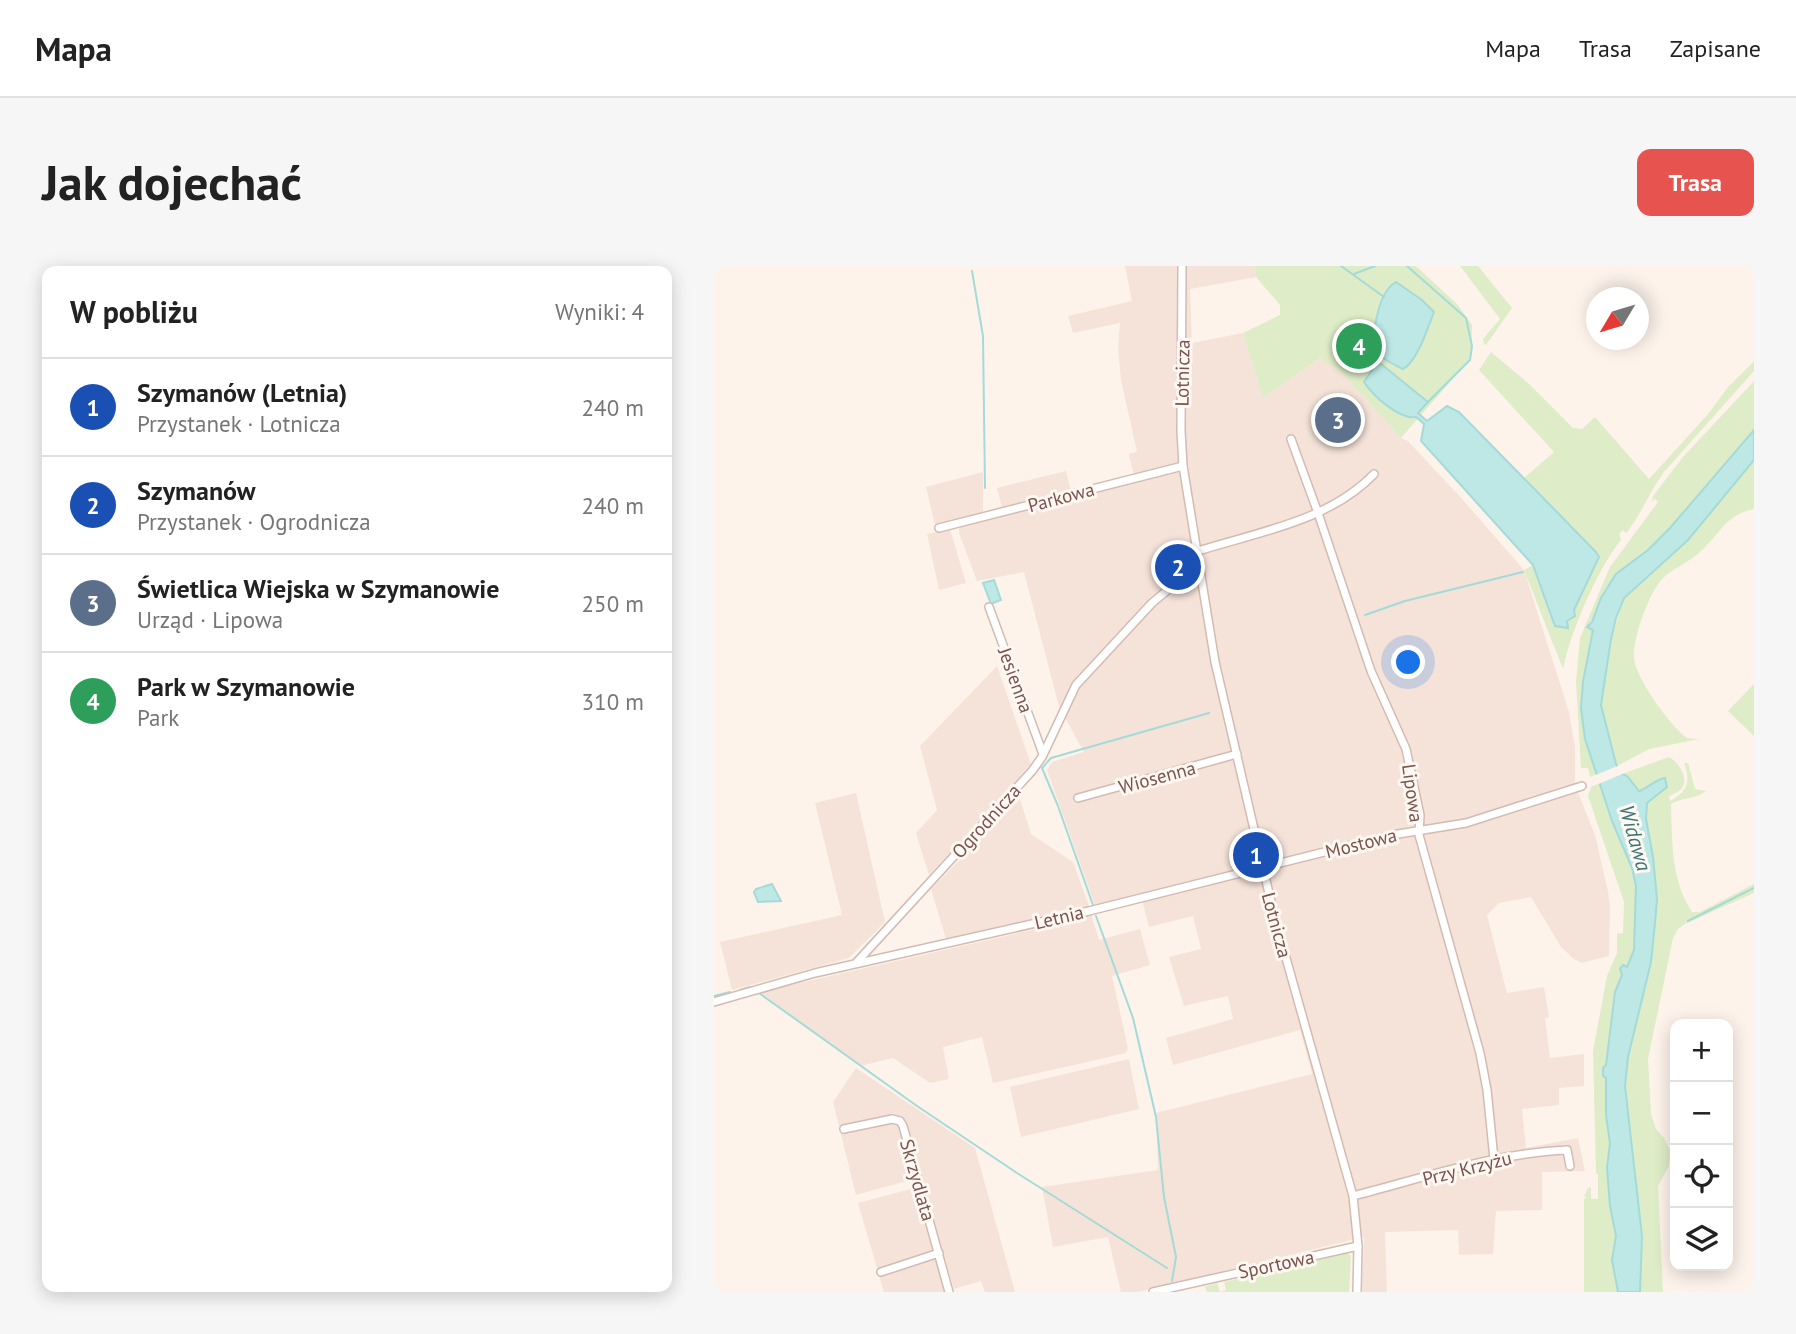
<!DOCTYPE html>
<html lang="pl">
<meta charset="utf-8">
<style>
:root{--surface:#fff;--page:#f6f6f6;--text:#222;--muted:#767676;--line:#e0e0e0;--accent:#e75450}
body{margin:0;font-family:"PT Sans",sans-serif;background:var(--page);color:var(--text)}
.controls{position:absolute;right:21px;bottom:21px;display:grid;overflow:hidden;border-radius:14px;box-shadow:0 4px 18px #0003}
.controls button{width:63px;height:63px;display:grid;place-items:center;padding:0;border:0;border-bottom:2px solid var(--line);background:var(--surface);color:var(--text);font:35px sans-serif}
.compass{position:absolute;left:872px;top:21px;width:63px;height:63px;border-radius:50%;background:var(--surface);box-shadow:0 4px 18px #0003;rotate:232deg}
.you{position:absolute;left:695px;top:397px;width:24px;height:24px;margin:-18px;border:5px solid #fff;border-radius:50%;background:#1a73e8;box-shadow:0 0 0 10px #1a73e833}
.badge{display:grid;place-items:center;width:46px;height:46px;border-radius:50%;background:var(--accent);color:#fff;font-size:23px;font-weight:700}
.pin{position:absolute;translate:-50% -50%;border:4px solid #fff;box-shadow:0 2px 7px #0006}
.list{margin:0;padding:0;list-style:none}
h2{display:flex;justify-content:space-between;align-items:center;height:91px;margin:0;padding:0 28px;font-size:30px}
h2 small{font-size:23px;font-weight:400;color:var(--muted)}
.list li{display:grid;grid-template-columns:46px 1fr auto;gap:21px;align-items:center;box-sizing:border-box;height:98px;padding:0 28px;border-top:2px solid var(--line)}
.list b{display:block;font-size:26px;white-space:nowrap}
.list p{margin:0;font-size:23px;white-space:nowrap;color:var(--muted)}
.list em{font-size:23px;font-style:normal;color:var(--muted)}
.icon{flex:none;width:38px;height:38px;fill:none;stroke:currentColor;stroke-width:2;stroke-linecap:round;stroke-linejoin:round}
.map{position:relative;flex:none;width:1040px;height:1026px;overflow:hidden;border-radius:14px}
header{display:flex;align-items:center;gap:42px;box-sizing:border-box;height:98px;padding:0 35px;background:var(--surface);border-bottom:2px solid var(--line)}
header strong{font-size:33px}
nav{display:flex;gap:38px;margin-inline-start:auto;font-size:24px}
.intro{display:flex;align-items:center;justify-content:space-between;box-sizing:border-box;height:168px;padding:0 42px}
h1{margin:0;font-size:49px}
.button{padding:18px 32px;border-radius:14px;background:var(--accent);color:#fff;font-size:24px;font-weight:700}
main{display:flex;gap:42px;padding:0 42px}
aside{flex:1;background:var(--surface);border-radius:14px;box-shadow:0 4px 18px #0003}
.map>svg:first-child{display:block}
.residential{fill:#f5e3d9}
.green{fill:#deecc8}
.water{fill:#bee8e6;stroke:#a4dad8;stroke-width:2}
.pier{fill:#fdf3eb}
.lines{fill:none;stroke-linecap:round;stroke-linejoin:round}
.stream{stroke:#a4dad8;stroke-width:2}
.minor-casing{stroke:#d3bbb2;stroke-width:10}
.minor{stroke:#fff;stroke-width:7}
.labels{text-anchor:middle;stroke-width:6;stroke-linejoin:round;paint-order:stroke}
.street-label{font-size:19px;fill:#79544d;stroke:#fff7f2}
.water-label{font-size:21px;font-style:italic;fill:#3c7675;stroke:#fff7f2}
</style>
<header>
<strong>Mapa</strong>
<nav><a>Mapa</a><a>Trasa</a><a>Zapisane</a></nav>
</header>
<div class="intro"><h1>Jak dojechać</h1><a class="button">Trasa</a></div>
<main>
<aside>
<h2>W pobliżu<small>Wyniki: 4</small></h2>
<ul class="list">
<li><span class="badge" style="background:#1a4fb4">1</span><div><b>Szymanów (Letnia)</b><p>Przystanek · Lotnicza</p></div><em>240 m</em></li>
<li><span class="badge" style="background:#1a4fb4">2</span><div><b>Szymanów</b><p>Przystanek · Ogrodnicza</p></div><em>240 m</em></li>
<li><span class="badge" style="background:#5c6f8a">3</span><div><b>Świetlica Wiejska w Szymanowie</b><p>Urząd · Lipowa</p></div><em>250 m</em></li>
<li><span class="badge" style="background:#2e9e5b">4</span><div><b>Park w Szymanowie</b><p>Park</p></div><em>310 m</em></li>
</ul>
</aside>
<div class="map">
<svg width="1040" height="1026" viewBox="0 0 1040 1026">
<rect width="100%" height="100%" fill="#fdf3eb"/>
<g class="residential">
<polygon points="411,0 540,0 542,11 476,23 478,77 529,67 549,132 606,92 627,106 687,172 694,175 749,234 810,304 855,446 861,481 861,519 881,569 894,625 896,641 895,690 867,697 860,693 847,681 817,631 785,637 773,649 793,727 830,721 835,751 831,752 836,792 870,788 870,820 845,822 845,839 808,843 812,882 864,872 871,905 828,906 828,944 782,945 779,988 745,989 744,964 671,966 673,1026 648,1026 650,971 424,1026 407,1026 394,971 339,981 328,921 444,904 442,847 598,808 586,764 459,799 452,772 519,753 514,730 470,740 455,691 487,683 479,650 435,661 428,634 409,632 381,639 333,504 338,496 370,486 345,441 310,306 263,315 245,267 245,260 290,250 283,222 352,205 357,225 420,210 415,188 423,186 407,114 404,82 406,57 359,67 354,50 418,35"/>
<polygon points="269,206 269,247 221,259 212,221"/>
<polygon points="236,263 252,317 225,324 213,268"/>
<polygon points="283,400 317,498 215,609 202,567 223,544 206,480"/>
<polygon points="142,527 171,656 135,692 18,724 6,676 128,649 101,537"/>
<polygon points="306,533 317,568 359,596 375,640 232,673 217,623"/>
<polygon points="377,648 385,674 426,663 436,699 398,710 414,782 412,787 369,797 279,817 268,771 229,781 235,813 216,817 179,792 146,800 46,726 366,653"/>
<polygon points="415,793 425,843 307,871 296,821"/>
<polygon points="142,802 261,882 301,1026 271,1026 267,1015 240,1023 207,911 142,929 119,836"/>
<polygon points="204,921 231,1026 170,1026 144,937"/>
</g>
<g class="green">
<polygon points="540,0 702,0 744,39 758,59 757,92 687,172 627,106 606,92 549,132 529,67 566,49 566,39 542,11"/>
<polygon points="746,0 764,0 798,42 772,79 770,78 769,73 786,53"/>
<path d="M 777,86 L 814,117 L 859,162 L 868,163 L 881,151 L 935,213 L 995,147 L 1014,121 L 1040,95 L 1040,105 L 950,206 C 936,225 928,246 914,265 L 912,267 L 909,264 L 905,268 L 907,274 C 884,302 856,367 849,403 L 810,304 L 819,299 L 840,360 L 853,362 L 853,355 L 861,349 L 860,344 L 885,291 L 810,212 L 840,186 L 765,104 Z"/>
<path d="M 1040,115 L 1040,164 L 956,262 L 934,284 L 913,299 L 873,361 L 879,364 C 872,400 864,435 871,472 C 873,484 879,496 883,508 L 876,511 L 874,502 L 867,502 L 862,416 L 866,372 L 896,301 L 944,236 L 941,233 L 943,230 L 938,236 L 939,230 L 969,191 Z"/>
<path d="M 1040,194 L 1040,243 C 1011,249 1007,267 987,285 C 976,296 959,302 948,313 C 935,327 918,374 920,393 C 922,412 956,460 973,472 L 985,473 L 935,483 L 903,500 L 887,439 L 897,373 L 910,332 L 974,274 Z"/>
<polygon points="1040,418 1040,470 1014,445"/>
<path d="M 955,491 C 963,495 974,510 969,520 C 967,525 960,528 955,530 L 956,535 C 974,525 977,516 970,497 L 974,497 L 981,523 L 992,525 C 983,533 968,531 957,538 C 958,574 957,615 978,646 L 986,646 L 1040,618 L 1040,627 L 971,658 L 964,663 L 959,672 L 934,793 L 937,848 L 942,863 L 950,872 L 956,884 L 955,900 L 944,920 L 949,1026 L 926,1026 L 928,970 L 911,820 L 914,791 L 937,696 L 941,657 L 943,632 L 939,591 L 932,553 L 933,537 L 953,521 L 945,513 L 934,521 L 925,525 L 908,508 Z"/>
<polygon points="885,517 911,580 922,620 920,684 901,726 892,799 892,850 896,877 893,902 896,940 902,970 898,994 904,1026 870,1026 870,933 874,931 870,931 874,922 877,921 877,933 884,933 884,908 882,908 879,785 893,710 903,687 903,668 909,667 910,636 874,530 877,521"/>
<polygon points="632,986 637,990 635,1026 493,1026 491,1021 503,1017 506,1026 512,1024 510,1016"/>
</g>
<g class="water">
<path d="M 682,16 L 708,34 L 720,46 C 714,61 703,96 689,103 C 678,98 661,89 657,77 C 662,59 664,26 682,16 Z"/>
<path d="M 667,98 L 714,136 L 704,147 L 713,155 L 733,140 L 745,146 L 882,286 L 885,291 L 860,344 L 861,350 L 853,355 L 854,362 L 841,360 L 819,299 L 707,175 L 710,158 L 702,151 C 686,154 659,130 650,116 L 660,101 Z"/>
<path d="M 1040,164 L 1040,194 L 974,274 L 910,332 L 902,352 L 897,373 L 887,439 L 902,498 L 908,508 L 913,510 L 925,525 C 934,522 942,513 951,512 L 953,521 L 933,537 L 932,553 L 939,591 L 943,633 L 941,657 L 937,696 L 914,791 L 911,820 L 928,970 L 926,1026 L 904,1026 L 898,994 L 902,970 L 896,940 L 893,902 L 896,877 L 892,850 L 892,812 L 889,810 L 889,802 L 892,799 L 901,726 L 908,709 L 906,703 L 909,699 L 913,701 L 920,684 L 922,620 L 918,602 L 898,555 L 871,473 L 867,442 L 869,416 L 879,364 L 873,361 L 878,356 L 887,332 L 902,308 L 934,284 L 956,262 Z"/>
<polygon points="280,314 287,334 277,338 269,317"/>
<polygon points="58,618 67,635 44,636 40,626 42,623"/>
</g>
<polygon class="pier" points="906,499 913,506 882,519 879,510"/>
<g class="lines">
<g class="stream">
<polyline points="627,0 670,31"/>
<polyline points="693,0 752,52 758,80 756,94 714,136"/>
<polyline points="258,5 269,70 271,222"/>
<polyline points="640,8 661,0"/>
<polyline points="651,349 691,335 809,306"/>
<polyline points="379,639 344,540 328,502 337,492 495,447"/>
<polyline points="382,650 419,752 442,851 450,931 462,991 458,1015"/>
<polyline points="974,655 1040,622"/>
<polyline points="26,724 36,721"/>
<polyline points="45,727 203,840 303,907 453,1002"/>
<polyline points="0,730 16,726"/>
</g>
<defs>
<g id="minor">
<polyline points="468,0 467,165 469,200 501,396 561,653 639,930 644,980 643,1026"/>
<polyline points="577,173 604,247 657,405 692,483 706,549 705,569 766,787 773,824 780,893"/>
<polyline points="225,262 469,200"/>
<path d="M 484,285 C 544,266 615,255 660,208"/>
<polyline points="275,341 329,488"/>
<polyline points="364,532 523,488"/>
<polyline points="142,697 318,505 328,491 362,419 438,337 486,297"/>
<polyline points="0,736 101,707 375,645 678,569 752,557 868,520"/>
<polyline points="130,863 178,853 186,855 189,860 235,1026"/>
<path d="M 639,930 C 709,912 780,887 853,884 L 856,900"/>
<polyline points="167,1006 225,987"/>
<polyline points="439,1026 644,980"/>
</g>
</defs>
<use href="#minor" class="minor-casing"/>
<use href="#minor" class="minor"/>
</g>
<g class="labels">
<g class="street-label">
<text transform="translate(468 107) rotate(-89)" y="7">Lotnicza</text>
<text transform="translate(347 231) rotate(-15)" y="7">Parkowa</text>
<text transform="translate(302 414) rotate(70)" y="7">Jesienna</text>
<text transform="translate(443 511) rotate(-15)" y="7">Wiosenna</text>
<text transform="translate(699 527) rotate(82)" y="7">Lipowa</text>
<text transform="translate(272 555) rotate(-48)" y="7">Ogrodnicza</text>
<text transform="translate(647 577) rotate(-14)" y="7">Mostowa</text>
<text transform="translate(345 651) rotate(-13)" y="7">Letnia</text>
<text transform="translate(563 659) rotate(75)" y="7">Lotnicza</text>
<text transform="translate(753 902) rotate(-14)" y="7">Przy Krzyżu</text>
<text transform="translate(204 914) rotate(74)" y="7">Skrzydlata</text>
<text transform="translate(562 998) rotate(-12)" y="7">Sportowa</text>
</g>
<g class="water-label">
<text transform="translate(921 572) rotate(74)" y="7">Widawa</text>
</g>
</g>
</svg>
<div class="controls">
<button>+</button>
<button>−</button>
<button><svg class="icon" aria-label="locate" viewBox="0 0 24 24"><circle cx="12" cy="12" r="6"/><path d="M12 2v4M12 18v4M2 12h4M18 12h4"/></svg></button>
<button><svg class="icon" aria-label="layers" viewBox="0 0 24 24"><path d="M12 4l9 5-9 5-9-5zM3 14l9 5 9-5"/></svg></button>
</div>
<svg class="compass" viewBox="-18 -18 36 36"><path d="M0-13l5 13h-10z" fill="#e53935"/><path d="M0 13l5-13h-10z" fill="#767676"/></svg>
<div class="you"></div>
<div class="pin badge" style="left:542px;top:589px;background:#1a4fb4">1</div>
<div class="pin badge" style="left:464px;top:301px;background:#1a4fb4">2</div>
<div class="pin badge" style="left:624px;top:154px;background:#5c6f8a">3</div>
<div class="pin badge" style="left:645px;top:80px;background:#2e9e5b">4</div>
</div>
</main>
